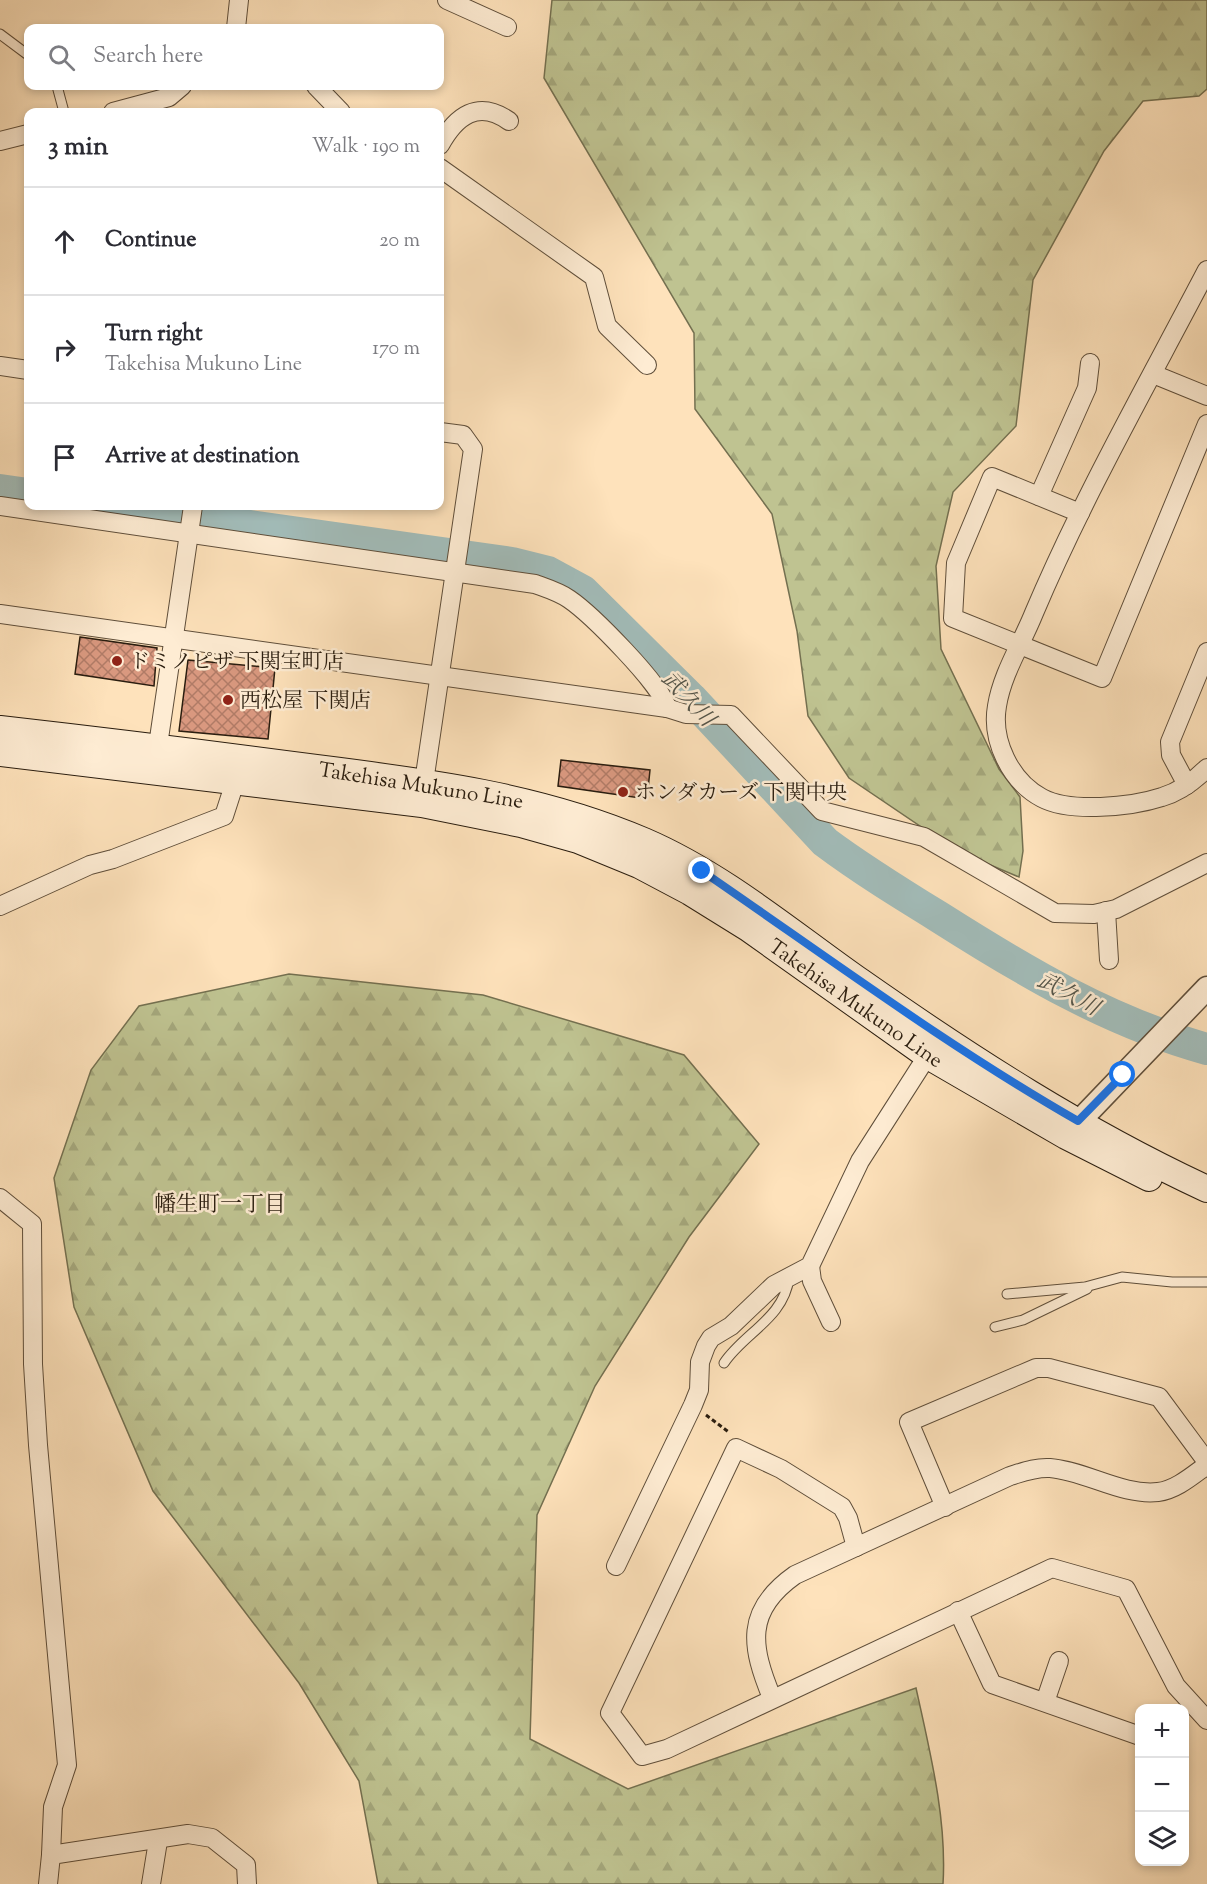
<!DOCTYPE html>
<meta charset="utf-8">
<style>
:root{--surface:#fff;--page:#f7f7f7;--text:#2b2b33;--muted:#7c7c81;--line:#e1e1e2}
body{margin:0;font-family:"Sorts Mill Goudy","Noto Serif JP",serif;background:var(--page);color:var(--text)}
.controls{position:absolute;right:18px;bottom:18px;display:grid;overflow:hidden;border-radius:12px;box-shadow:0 3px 9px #0003}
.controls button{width:54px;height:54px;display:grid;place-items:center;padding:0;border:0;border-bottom:2px solid var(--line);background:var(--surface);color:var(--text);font:30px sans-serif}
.stop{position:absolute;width:18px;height:18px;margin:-14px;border:4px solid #1a73e8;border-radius:50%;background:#fff}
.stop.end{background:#1a73e8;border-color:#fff;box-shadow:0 2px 6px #0008}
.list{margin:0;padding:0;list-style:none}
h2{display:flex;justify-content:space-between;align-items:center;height:78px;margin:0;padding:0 24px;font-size:26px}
h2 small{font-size:20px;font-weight:400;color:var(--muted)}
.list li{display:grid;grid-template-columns:39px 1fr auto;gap:18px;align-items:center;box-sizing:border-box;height:108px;padding:0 24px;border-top:2px solid var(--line)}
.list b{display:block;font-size:22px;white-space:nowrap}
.list p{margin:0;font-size:20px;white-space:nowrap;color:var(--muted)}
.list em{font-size:20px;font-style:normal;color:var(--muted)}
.icon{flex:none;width:33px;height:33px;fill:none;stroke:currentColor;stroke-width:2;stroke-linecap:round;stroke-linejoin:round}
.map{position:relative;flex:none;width:1207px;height:1884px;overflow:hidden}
.search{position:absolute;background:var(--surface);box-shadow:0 3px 9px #0003;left:24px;top:24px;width:420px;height:66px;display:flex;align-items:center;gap:15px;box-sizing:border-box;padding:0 21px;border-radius:12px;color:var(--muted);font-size:22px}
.panel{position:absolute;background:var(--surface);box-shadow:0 3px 9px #0003;left:24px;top:108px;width:420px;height:402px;border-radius:12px}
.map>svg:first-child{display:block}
.forest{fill:url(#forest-firs);stroke:#747050;stroke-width:1.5}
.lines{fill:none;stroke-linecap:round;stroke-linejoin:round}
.river{stroke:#a2bcb9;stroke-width:32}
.building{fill:url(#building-cross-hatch);stroke:#2a1d0f;stroke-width:1.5}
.service-casing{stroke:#5f4e3a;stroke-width:11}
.minor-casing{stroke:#5f4e3a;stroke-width:20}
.tertiary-casing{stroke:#5f4e3a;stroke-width:25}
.secondary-casing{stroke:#2a1d0f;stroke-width:28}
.path{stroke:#2a1d0f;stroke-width:3;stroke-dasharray:4.5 3;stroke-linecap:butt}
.service{stroke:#feecd3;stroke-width:9}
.minor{stroke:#feecd3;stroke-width:18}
.tertiary{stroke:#feecd3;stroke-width:22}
.secondary{stroke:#feecd3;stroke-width:26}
.route{stroke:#1a73e8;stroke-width:8}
.poi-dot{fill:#8f2418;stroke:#feecd3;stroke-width:2}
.labels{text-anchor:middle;stroke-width:5;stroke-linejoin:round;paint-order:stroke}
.poi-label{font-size:21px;fill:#2a1d0f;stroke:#feecd3;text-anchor:start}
.street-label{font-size:21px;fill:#2a1d0f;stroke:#feecd3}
.water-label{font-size:22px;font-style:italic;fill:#54554a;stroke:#feecd3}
.neighbourhood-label{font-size:22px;fill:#2a1d0f;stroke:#feecd3}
</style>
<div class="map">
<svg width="1207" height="1884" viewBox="0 0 1207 1884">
<defs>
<pattern id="forest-firs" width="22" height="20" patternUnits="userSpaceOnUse" patternTransform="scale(1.5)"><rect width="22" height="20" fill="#bfc391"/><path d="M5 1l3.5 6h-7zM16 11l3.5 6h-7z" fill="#a4a77c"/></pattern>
<pattern id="building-cross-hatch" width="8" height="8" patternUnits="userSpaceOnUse" patternTransform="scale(1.5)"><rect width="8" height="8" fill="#d9987f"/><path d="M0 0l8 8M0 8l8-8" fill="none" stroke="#b07b66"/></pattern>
</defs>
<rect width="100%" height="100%" fill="#fee2bb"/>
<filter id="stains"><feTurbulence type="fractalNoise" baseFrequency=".00333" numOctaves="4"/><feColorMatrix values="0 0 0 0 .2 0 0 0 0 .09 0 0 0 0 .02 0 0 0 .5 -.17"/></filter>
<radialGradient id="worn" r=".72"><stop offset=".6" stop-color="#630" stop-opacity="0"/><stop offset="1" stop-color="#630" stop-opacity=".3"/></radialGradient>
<g class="forest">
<polygon points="552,0 1207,0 1207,89 1199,96 1143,101 1104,151 1033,280 1016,426 953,492 936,566 941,649 999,769 1020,797 1023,851 1019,877 957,851 849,778 808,716 797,631 772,514 695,409 694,333 544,78"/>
<path d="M 289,974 L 483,995 L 684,1055 L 759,1144 L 689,1237 L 595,1386 L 537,1515 L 530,1739 L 628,1789 L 916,1688 C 930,1752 947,1819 943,1884 L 378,1884 L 359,1781 L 299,1683 L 153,1491 L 74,1307 L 54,1178 L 91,1070 L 139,1006 Z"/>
</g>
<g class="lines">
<g class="river">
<polyline points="0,490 28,494"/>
<path d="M 108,506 L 512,563 L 548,572 L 583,591 L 691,698 L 825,842 C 861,869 900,893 939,917 C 1024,971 1109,1022 1207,1049"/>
</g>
</g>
<g class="building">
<polygon points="80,637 157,648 154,686 75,674"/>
<polygon points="188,660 275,668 268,739 179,731"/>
<polygon points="561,760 650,770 647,799 558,786"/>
</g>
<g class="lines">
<defs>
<g id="service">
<polyline points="0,34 28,55"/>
<polyline points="57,86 64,112"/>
<polyline points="1007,1294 1085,1287 1122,1277 1172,1282 1207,1282"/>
<polyline points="995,1327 1023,1320 1087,1289"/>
<path d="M 724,1363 C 744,1333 784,1318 789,1278"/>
</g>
<g id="minor">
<polyline points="447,0 507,27"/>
<polyline points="236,28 239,0"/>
<polyline points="316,86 341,112"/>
<polyline points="113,112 169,97 182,86"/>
<polyline points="0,141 28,134"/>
<path d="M 440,145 C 456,116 478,99 509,121"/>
<polyline points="440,168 594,277 607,326 647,365"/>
<path d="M 1207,270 C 1148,383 1084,495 1034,613 C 1022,643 1002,674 997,706 C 991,740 1010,781 1042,798 C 1070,813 1131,807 1162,797 C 1179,792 1195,780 1207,768"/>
<polyline points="0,366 28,370"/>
<polyline points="1153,374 1207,396"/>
<polyline points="1039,496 1087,388 1090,363"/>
<path d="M 0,506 L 535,584 C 546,588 559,592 569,599 C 591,614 662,685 667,708"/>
<polyline points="1080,513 992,477 956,563 953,618 1102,678 1207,424"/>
<polyline points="0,614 667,708 686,714 731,715 822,811 924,837 1055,913 1094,914 1116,909 1207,863"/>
<polyline points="156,759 193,506"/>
<polyline points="424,782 473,449 463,435 440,432"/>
<polyline points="1187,785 1171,755 1170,742 1207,652"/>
<polyline points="0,906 90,865 113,859 224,816 235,782"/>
<polyline points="1106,911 1109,960"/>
<polyline points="0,1198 32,1224 33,1364 38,1445 67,1765 53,1807 51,1855"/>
<polyline points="810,1266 812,1281 831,1322"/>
<polyline points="945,1507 909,1422 1036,1368 1049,1368 1159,1397 1207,1462"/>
<polyline points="856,1547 848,1518 842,1507 781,1469 736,1448 610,1713 642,1756 667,1749 1052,1568 1126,1589 1176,1686 1207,1720"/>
<polyline points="616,1566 693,1405 699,1390 700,1362 706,1346 711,1338 731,1326 774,1285 810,1266 860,1161 933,1047"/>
<polyline points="958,1611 992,1684 1140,1736"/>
<path d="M 772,1698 C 751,1647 744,1611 795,1575 L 1010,1476 C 1023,1472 1036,1467 1050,1468 C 1086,1471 1122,1496 1158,1492 C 1176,1490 1193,1475 1207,1465"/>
<polyline points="1045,1702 1059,1661"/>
<polyline points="48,1884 51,1855 188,1834 212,1838 246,1865 247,1884"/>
<polyline points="151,1884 158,1841"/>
</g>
<polyline id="tertiary" points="1067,1134 1207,988"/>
<g id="secondary">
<path d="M 0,729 C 105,741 211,754 316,768 C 428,782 539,796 644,841 C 723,875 791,933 861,982 C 971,1059 1084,1132 1207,1189"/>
<polyline points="0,753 422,804 521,824 578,840 639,865 690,892 748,928 928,1056 1066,1136 1149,1178"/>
</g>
</defs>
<use href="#service" class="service-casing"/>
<use href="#minor" class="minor-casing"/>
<use href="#tertiary" class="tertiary-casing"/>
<use href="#secondary" class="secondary-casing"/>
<polyline class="path" points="706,1415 730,1433"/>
<use href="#service" class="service"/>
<use href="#minor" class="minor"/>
<use href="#tertiary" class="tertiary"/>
<use href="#secondary" class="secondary"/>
</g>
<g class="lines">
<path class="route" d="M 702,871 C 826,956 947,1046 1078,1121 L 1123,1075"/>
</g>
<g class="poi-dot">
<circle cx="117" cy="661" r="6"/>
<circle cx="228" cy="700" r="6"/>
<circle cx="623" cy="792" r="6"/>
</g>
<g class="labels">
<g class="poi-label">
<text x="129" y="668">ドミノピザ 下関宝町店</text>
<text x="240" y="707">西松屋 下関店</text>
<text x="635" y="799">ホンダカーズ 下関中央</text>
</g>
<g class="street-label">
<text transform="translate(421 785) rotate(9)" y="7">Takehisa Mukuno Line</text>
<text transform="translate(856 1003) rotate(35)" y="7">Takehisa Mukuno Line</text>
</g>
<g class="water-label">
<text transform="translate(689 698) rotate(47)" y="8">武久川</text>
<text transform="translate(1069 993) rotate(28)" y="8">武久川</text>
</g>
<g class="neighbourhood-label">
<text x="220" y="1211">幡生町一丁目</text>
</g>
</g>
<rect width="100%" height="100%" filter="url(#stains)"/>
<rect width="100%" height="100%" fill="url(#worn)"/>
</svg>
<div class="controls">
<button>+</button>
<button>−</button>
<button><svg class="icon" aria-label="layers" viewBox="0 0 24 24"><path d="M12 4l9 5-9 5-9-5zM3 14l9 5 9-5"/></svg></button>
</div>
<div class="stop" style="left:1123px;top:1075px"></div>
<div class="stop end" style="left:702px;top:871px"></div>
<div class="search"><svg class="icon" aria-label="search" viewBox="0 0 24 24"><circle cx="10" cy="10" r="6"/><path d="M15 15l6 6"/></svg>Search here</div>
<section class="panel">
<h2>3 min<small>Walk · 190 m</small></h2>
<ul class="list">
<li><svg class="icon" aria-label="ahead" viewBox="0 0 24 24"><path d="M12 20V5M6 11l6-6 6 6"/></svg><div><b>Continue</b></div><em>20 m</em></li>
<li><svg class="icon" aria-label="right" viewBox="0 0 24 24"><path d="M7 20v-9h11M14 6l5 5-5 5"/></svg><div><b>Turn right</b><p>Takehisa Mukuno Line</p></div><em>170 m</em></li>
<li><svg class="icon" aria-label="arrive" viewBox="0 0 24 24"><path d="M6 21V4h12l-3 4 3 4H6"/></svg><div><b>Arrive at destination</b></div></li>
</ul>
</section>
</div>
